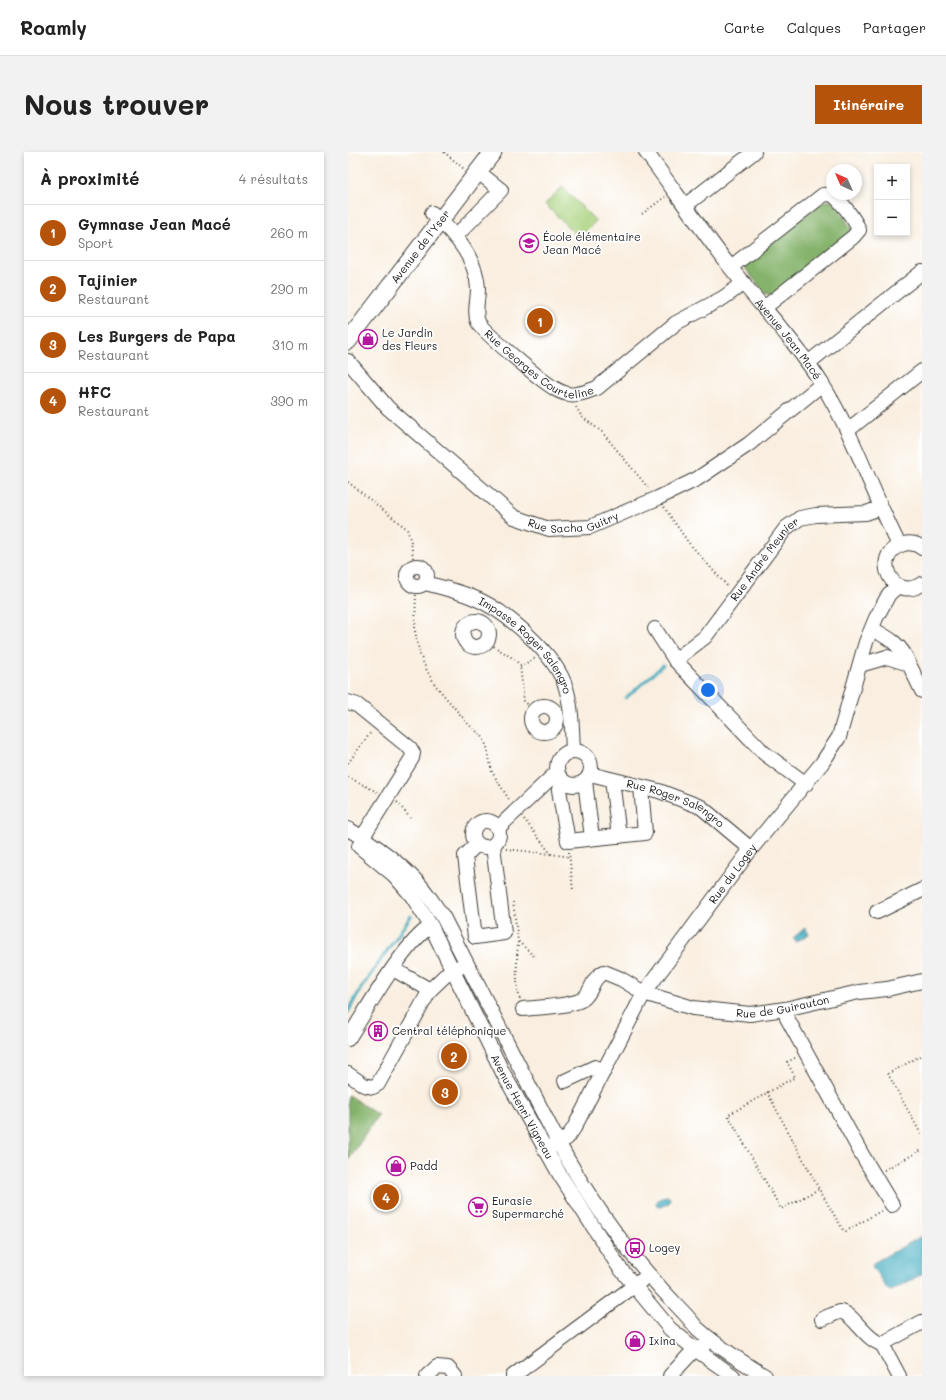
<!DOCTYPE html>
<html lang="fr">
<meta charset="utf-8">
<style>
:root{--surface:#fff;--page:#f2f2f2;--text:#222;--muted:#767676;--line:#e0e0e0;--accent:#b45309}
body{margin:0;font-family:Mali,sans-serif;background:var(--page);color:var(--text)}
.controls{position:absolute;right:12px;top:12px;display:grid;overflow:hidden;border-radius:0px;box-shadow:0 2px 6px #0003}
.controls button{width:36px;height:36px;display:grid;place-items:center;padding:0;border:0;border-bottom:1px solid var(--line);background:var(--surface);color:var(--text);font:20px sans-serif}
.compass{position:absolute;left:478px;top:12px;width:36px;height:36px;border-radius:50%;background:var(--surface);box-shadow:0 2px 6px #0003;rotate:315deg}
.you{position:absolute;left:360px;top:538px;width:14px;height:14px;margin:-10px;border:3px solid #fff;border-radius:50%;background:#1a73e8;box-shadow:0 0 0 6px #1a73e833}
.badge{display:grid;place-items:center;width:26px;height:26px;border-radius:50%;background:var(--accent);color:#fff;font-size:13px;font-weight:700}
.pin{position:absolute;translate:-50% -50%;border:2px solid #fff;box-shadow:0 1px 4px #0006}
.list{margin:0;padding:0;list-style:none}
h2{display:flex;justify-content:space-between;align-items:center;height:52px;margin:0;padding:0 16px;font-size:17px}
h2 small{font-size:13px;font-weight:400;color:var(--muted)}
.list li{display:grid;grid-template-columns:26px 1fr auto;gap:12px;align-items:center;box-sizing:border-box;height:56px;padding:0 16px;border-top:1px solid var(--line)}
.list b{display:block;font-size:15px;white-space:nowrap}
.list p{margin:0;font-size:13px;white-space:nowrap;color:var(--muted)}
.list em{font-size:13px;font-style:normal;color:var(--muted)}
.map{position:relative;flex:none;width:574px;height:1224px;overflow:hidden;border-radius:0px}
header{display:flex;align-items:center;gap:24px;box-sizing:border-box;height:56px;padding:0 20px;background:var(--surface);border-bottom:1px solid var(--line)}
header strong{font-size:19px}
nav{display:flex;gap:22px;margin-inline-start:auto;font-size:14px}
.intro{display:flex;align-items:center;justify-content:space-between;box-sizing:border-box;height:96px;padding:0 24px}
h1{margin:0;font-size:28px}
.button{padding:10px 18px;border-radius:0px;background:var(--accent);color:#fff;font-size:14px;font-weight:700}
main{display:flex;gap:24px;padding:0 24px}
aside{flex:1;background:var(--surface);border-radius:0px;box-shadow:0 2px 6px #0003}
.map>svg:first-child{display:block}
.green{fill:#a7d17c;stroke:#62764c}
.forest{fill:#85b36c;stroke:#506844}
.water{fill:#41acc0;stroke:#2e646e}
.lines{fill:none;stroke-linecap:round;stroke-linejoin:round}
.stream{stroke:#41acc0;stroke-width:3}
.minor-casing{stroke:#3d3c39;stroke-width:16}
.major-casing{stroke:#3d3c39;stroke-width:19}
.path{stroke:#3d3c39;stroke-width:2;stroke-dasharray:1 3;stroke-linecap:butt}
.minor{stroke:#fff;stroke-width:14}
.major{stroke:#fff;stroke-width:17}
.labels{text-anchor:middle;stroke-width:3.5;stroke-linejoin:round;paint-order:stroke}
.poi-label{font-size:11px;fill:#1c1c1c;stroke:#fff;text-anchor:start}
.street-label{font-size:11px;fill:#1c1c1c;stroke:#fff}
</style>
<header>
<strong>Roamly</strong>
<nav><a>Carte</a><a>Calques</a><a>Partager</a></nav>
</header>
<div class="intro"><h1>Nous trouver</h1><a class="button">Itinéraire</a></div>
<main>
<aside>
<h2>À proximité<small>4 résultats</small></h2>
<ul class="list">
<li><span class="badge">1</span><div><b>Gymnase Jean Macé</b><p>Sport</p></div><em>260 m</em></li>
<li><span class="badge">2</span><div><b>Tajinier</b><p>Restaurant</p></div><em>290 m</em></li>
<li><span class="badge">3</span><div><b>Les Burgers de Papa</b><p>Restaurant</p></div><em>310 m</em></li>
<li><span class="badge">4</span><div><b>HFC</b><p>Restaurant</p></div><em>390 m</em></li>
</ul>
</aside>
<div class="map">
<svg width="574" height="1224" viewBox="0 0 574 1224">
<rect width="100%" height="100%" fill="#fff"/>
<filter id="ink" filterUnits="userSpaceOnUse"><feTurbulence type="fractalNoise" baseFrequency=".025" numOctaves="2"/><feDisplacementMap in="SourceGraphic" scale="8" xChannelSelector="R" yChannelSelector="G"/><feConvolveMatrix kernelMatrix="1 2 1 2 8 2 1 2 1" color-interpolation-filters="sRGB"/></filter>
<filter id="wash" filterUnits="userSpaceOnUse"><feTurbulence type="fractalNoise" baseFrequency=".012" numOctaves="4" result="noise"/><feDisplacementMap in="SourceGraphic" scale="16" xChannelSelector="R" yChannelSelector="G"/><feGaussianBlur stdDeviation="0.9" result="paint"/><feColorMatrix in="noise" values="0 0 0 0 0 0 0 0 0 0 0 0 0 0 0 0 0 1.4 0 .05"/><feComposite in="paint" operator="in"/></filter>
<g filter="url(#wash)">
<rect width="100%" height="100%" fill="#f9eedf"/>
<polygon class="green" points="214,35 248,69 231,86 197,52"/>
<g class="forest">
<polygon points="475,49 486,49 503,76 503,80 425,143 418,143 397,116 397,110"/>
<polygon points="0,943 30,963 0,1009"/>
</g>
<g class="water">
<polygon points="457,776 461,782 448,790 445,786"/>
<polygon points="319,1044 322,1046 321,1051 312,1055 309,1054 308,1051 313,1045"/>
<polygon points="574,1084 574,1122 543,1139 539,1137 524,1114 525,1111"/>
</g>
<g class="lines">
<g class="stream">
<polyline points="278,546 315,513"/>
<polyline points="0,860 12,838 63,764"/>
</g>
</g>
</g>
<g filter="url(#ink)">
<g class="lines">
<defs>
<g id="minor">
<path id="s1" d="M 298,0 C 326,38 353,77 382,115 C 413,154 448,190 474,232 C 506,283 524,340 551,393"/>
<polyline points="338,53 406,0"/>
<path id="s2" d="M 84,61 C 105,80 129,106 130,137 C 130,147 126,161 130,170 C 135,180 195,230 206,236 C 210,239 216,241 220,242 C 230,244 241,239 249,236 L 328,171 L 375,146 L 396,131"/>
<polyline points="107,85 153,38 129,19"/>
<path d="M 383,115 L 475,43 C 477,43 480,42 482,42 C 490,43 508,70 511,78 L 505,85 L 416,156"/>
<path id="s3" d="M 0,209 L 40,256 L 166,365 L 201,377 L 242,375 L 310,346 L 349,327 L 401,292 L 474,232"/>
<polyline points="460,211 574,120"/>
<polyline points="500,278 574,219"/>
<path d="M 574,396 C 568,391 560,390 553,393 C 523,403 544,451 574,432"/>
<circle cx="69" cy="424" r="10"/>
<path id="s4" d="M 77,431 C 92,435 109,439 124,445 C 156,457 208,502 218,536 C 224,556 224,578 225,599"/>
<circle cx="128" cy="482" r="13"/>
<polyline points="307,477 327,508 416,601 458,632"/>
<path d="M 524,477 C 541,486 554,493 561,512"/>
<path id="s5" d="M 327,508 L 357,485 L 438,376 L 452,366 L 468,363 L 518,361 L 532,356"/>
<polyline points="512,513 539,505 561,512 574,539"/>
<polyline points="0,550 9,553 62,596 65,601 64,606 14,686"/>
<circle cx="196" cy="567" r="13"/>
<circle cx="226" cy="616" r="17"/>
<path id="s6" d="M 242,622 L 311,639 L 353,655 L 403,697"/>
<polyline points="213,628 211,638 220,689 297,681 293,635"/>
<polyline points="264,628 271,684"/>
<polyline points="237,629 244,686"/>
<circle cx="138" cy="682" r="13"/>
<polyline points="150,676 209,620"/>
<path d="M 0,677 C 26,692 51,710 71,732 C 80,742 87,754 95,765 L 210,990 C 244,1053 286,1110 336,1161 C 341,1166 345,1172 350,1177 C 370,1195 394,1210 417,1224"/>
<polyline points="129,692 117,704 127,785 156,781 145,694"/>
<path id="s7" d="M 11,694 L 46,723 L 64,744 L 83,774 L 155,921 L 212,1023 L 271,1115 L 322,1177 L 347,1197 L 385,1224"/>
<polyline points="529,760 574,738"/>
<polyline points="45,817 82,838"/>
<path id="s8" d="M 175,857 C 189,855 226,855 236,846 C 246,837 242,828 256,820 L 273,827 L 296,841 L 345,856 L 402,862 L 437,857 L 511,840 L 539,837 L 574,829"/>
<polyline points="437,857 439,866 513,1001 544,1053"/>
<path d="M 0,887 C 20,856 54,793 83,774"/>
<polyline points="0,922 16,933 25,935 30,932 82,838 103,818 111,815"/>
<polyline points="217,929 247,915 256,919"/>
<path id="s9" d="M 197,998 L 219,986 L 226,976 L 296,841 L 403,697 L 474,611 L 491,585 L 518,490 L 528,466 L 541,442 L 550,434"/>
<path d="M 474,1167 C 480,1165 487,1161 492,1160 C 504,1159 518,1189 534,1192 L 574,1170"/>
<polyline points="534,1192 551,1224"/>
<polyline points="79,1224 89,1215 100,1216 107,1224"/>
<polyline points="165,1224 294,1128"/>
<polyline points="322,1224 347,1197 355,1195"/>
</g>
<g id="major">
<path id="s10" d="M 0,189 L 145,0"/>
</g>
</defs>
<use href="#minor" class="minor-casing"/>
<use href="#major" class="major-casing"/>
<g class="path">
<polyline points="96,0 116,17"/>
<polyline points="294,62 317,45"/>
<polyline points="228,255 234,265 254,280 302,338"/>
<polyline points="0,330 59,377 63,390 66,414"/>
<polyline points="316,355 340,390 380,435"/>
<polyline points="68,439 67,479 72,503 79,519 88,534 121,573 134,584 139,595 144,620 162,649"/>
<polyline points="139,490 166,507 172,513 176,549 186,558"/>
<polyline points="172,515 187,506"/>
<polyline points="0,611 23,580"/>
<polyline points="0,625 29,640"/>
<polyline points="49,650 62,666"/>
<polyline points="176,667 203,702 222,705"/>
<polyline points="158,697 203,702"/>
<polyline points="221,700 225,738"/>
<polyline points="165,750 170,789 188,806"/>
<path d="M 170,790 C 169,808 167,830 172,847"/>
<polyline points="572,904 540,922 574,984"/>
<polyline points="447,906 439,910 447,925 380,963 433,1057 471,1037 495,1078 498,1079 533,1059"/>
<polyline points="419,940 471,1037"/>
<polyline points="536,1018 574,998"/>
</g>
<use href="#minor" class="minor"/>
<use href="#major" class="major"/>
</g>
</g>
<defs>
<symbol id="school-ring" viewBox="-11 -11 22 22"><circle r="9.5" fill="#fff" stroke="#b5179e" stroke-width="1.5"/><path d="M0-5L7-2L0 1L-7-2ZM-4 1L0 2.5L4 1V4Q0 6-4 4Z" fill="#b5179e"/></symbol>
<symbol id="shop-ring" viewBox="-11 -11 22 22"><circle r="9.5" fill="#fff" stroke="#b5179e" stroke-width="1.5"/><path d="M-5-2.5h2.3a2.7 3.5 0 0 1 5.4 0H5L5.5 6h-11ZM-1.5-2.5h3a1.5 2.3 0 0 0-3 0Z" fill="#b5179e"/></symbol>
<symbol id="building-ring" viewBox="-11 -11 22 22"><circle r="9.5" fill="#fff" stroke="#b5179e" stroke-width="1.5"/><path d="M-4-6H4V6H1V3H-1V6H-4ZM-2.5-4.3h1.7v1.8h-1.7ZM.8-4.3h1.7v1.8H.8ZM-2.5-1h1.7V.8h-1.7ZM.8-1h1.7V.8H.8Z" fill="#b5179e"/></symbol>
<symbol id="supermarket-ring" viewBox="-11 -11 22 22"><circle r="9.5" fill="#fff" stroke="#b5179e" stroke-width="1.5"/><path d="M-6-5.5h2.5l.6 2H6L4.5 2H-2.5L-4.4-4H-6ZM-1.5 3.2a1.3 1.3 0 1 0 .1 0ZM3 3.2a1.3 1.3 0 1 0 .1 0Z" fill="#b5179e"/></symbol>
<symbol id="bus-ring" viewBox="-11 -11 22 22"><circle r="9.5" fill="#fff" stroke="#b5179e" stroke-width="1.5"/><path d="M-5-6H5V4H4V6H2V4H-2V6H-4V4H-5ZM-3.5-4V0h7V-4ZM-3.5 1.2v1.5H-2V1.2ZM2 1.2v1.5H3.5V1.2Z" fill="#b5179e"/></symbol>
</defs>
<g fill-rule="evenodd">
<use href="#school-ring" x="170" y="80" width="22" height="22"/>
<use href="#shop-ring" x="9" y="176" width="22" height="22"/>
<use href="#building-ring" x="19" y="868" width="22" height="22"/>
<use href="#shop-ring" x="37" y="1003" width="22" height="22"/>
<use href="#supermarket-ring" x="119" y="1044" width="22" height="22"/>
<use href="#bus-ring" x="276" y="1085" width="22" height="22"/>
<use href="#shop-ring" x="276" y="1178" width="22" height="22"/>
</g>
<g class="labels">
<g class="poi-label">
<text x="195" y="89">École élémentaire<tspan x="195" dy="13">Jean Macé</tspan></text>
<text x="34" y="185">Le Jardin<tspan x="34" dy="13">des Fleurs</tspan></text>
<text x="44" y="883">Central téléphonique</text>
<text x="62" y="1018">Padd</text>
<text x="144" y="1053">Eurasie<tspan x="144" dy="13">Supermarché</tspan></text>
<text x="301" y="1100">Logey</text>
<text x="301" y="1193">Ixina</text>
</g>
<g class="street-label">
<text dy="4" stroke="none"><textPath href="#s10" startOffset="119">Avenue de l'Yser</textPath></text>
<text dy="4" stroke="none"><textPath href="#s1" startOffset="235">Avenue Jean Macé</textPath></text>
<text dy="4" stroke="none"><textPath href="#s2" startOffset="202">Rue Georges Courteline</textPath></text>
<text dy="4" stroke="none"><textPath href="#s3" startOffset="290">Rue Sacha Guitry</textPath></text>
<text dy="4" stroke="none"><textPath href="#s5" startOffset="136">Rue André Meunier</textPath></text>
<text dy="4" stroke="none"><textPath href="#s4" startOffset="123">Impasse Roger Salengro</textPath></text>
<text dy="4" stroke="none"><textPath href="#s6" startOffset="91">Rue Roger Salengro</textPath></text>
<text dy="4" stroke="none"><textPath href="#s9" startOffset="338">Rue du Logey</textPath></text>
<text dy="4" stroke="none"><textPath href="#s8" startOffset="283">Rue de Guirauton</textPath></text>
<text dy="4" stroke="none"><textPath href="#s7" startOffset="311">Avenue Henri Vigneau</textPath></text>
</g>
</g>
</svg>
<div class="controls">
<button>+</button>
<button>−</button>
</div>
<svg class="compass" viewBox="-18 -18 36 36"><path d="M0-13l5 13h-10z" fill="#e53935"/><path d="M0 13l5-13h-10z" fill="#767676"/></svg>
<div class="you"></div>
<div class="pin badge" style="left:192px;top:169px">1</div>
<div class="pin badge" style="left:106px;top:904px">2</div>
<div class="pin badge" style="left:97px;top:940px">3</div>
<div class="pin badge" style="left:38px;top:1045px">4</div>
</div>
</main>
